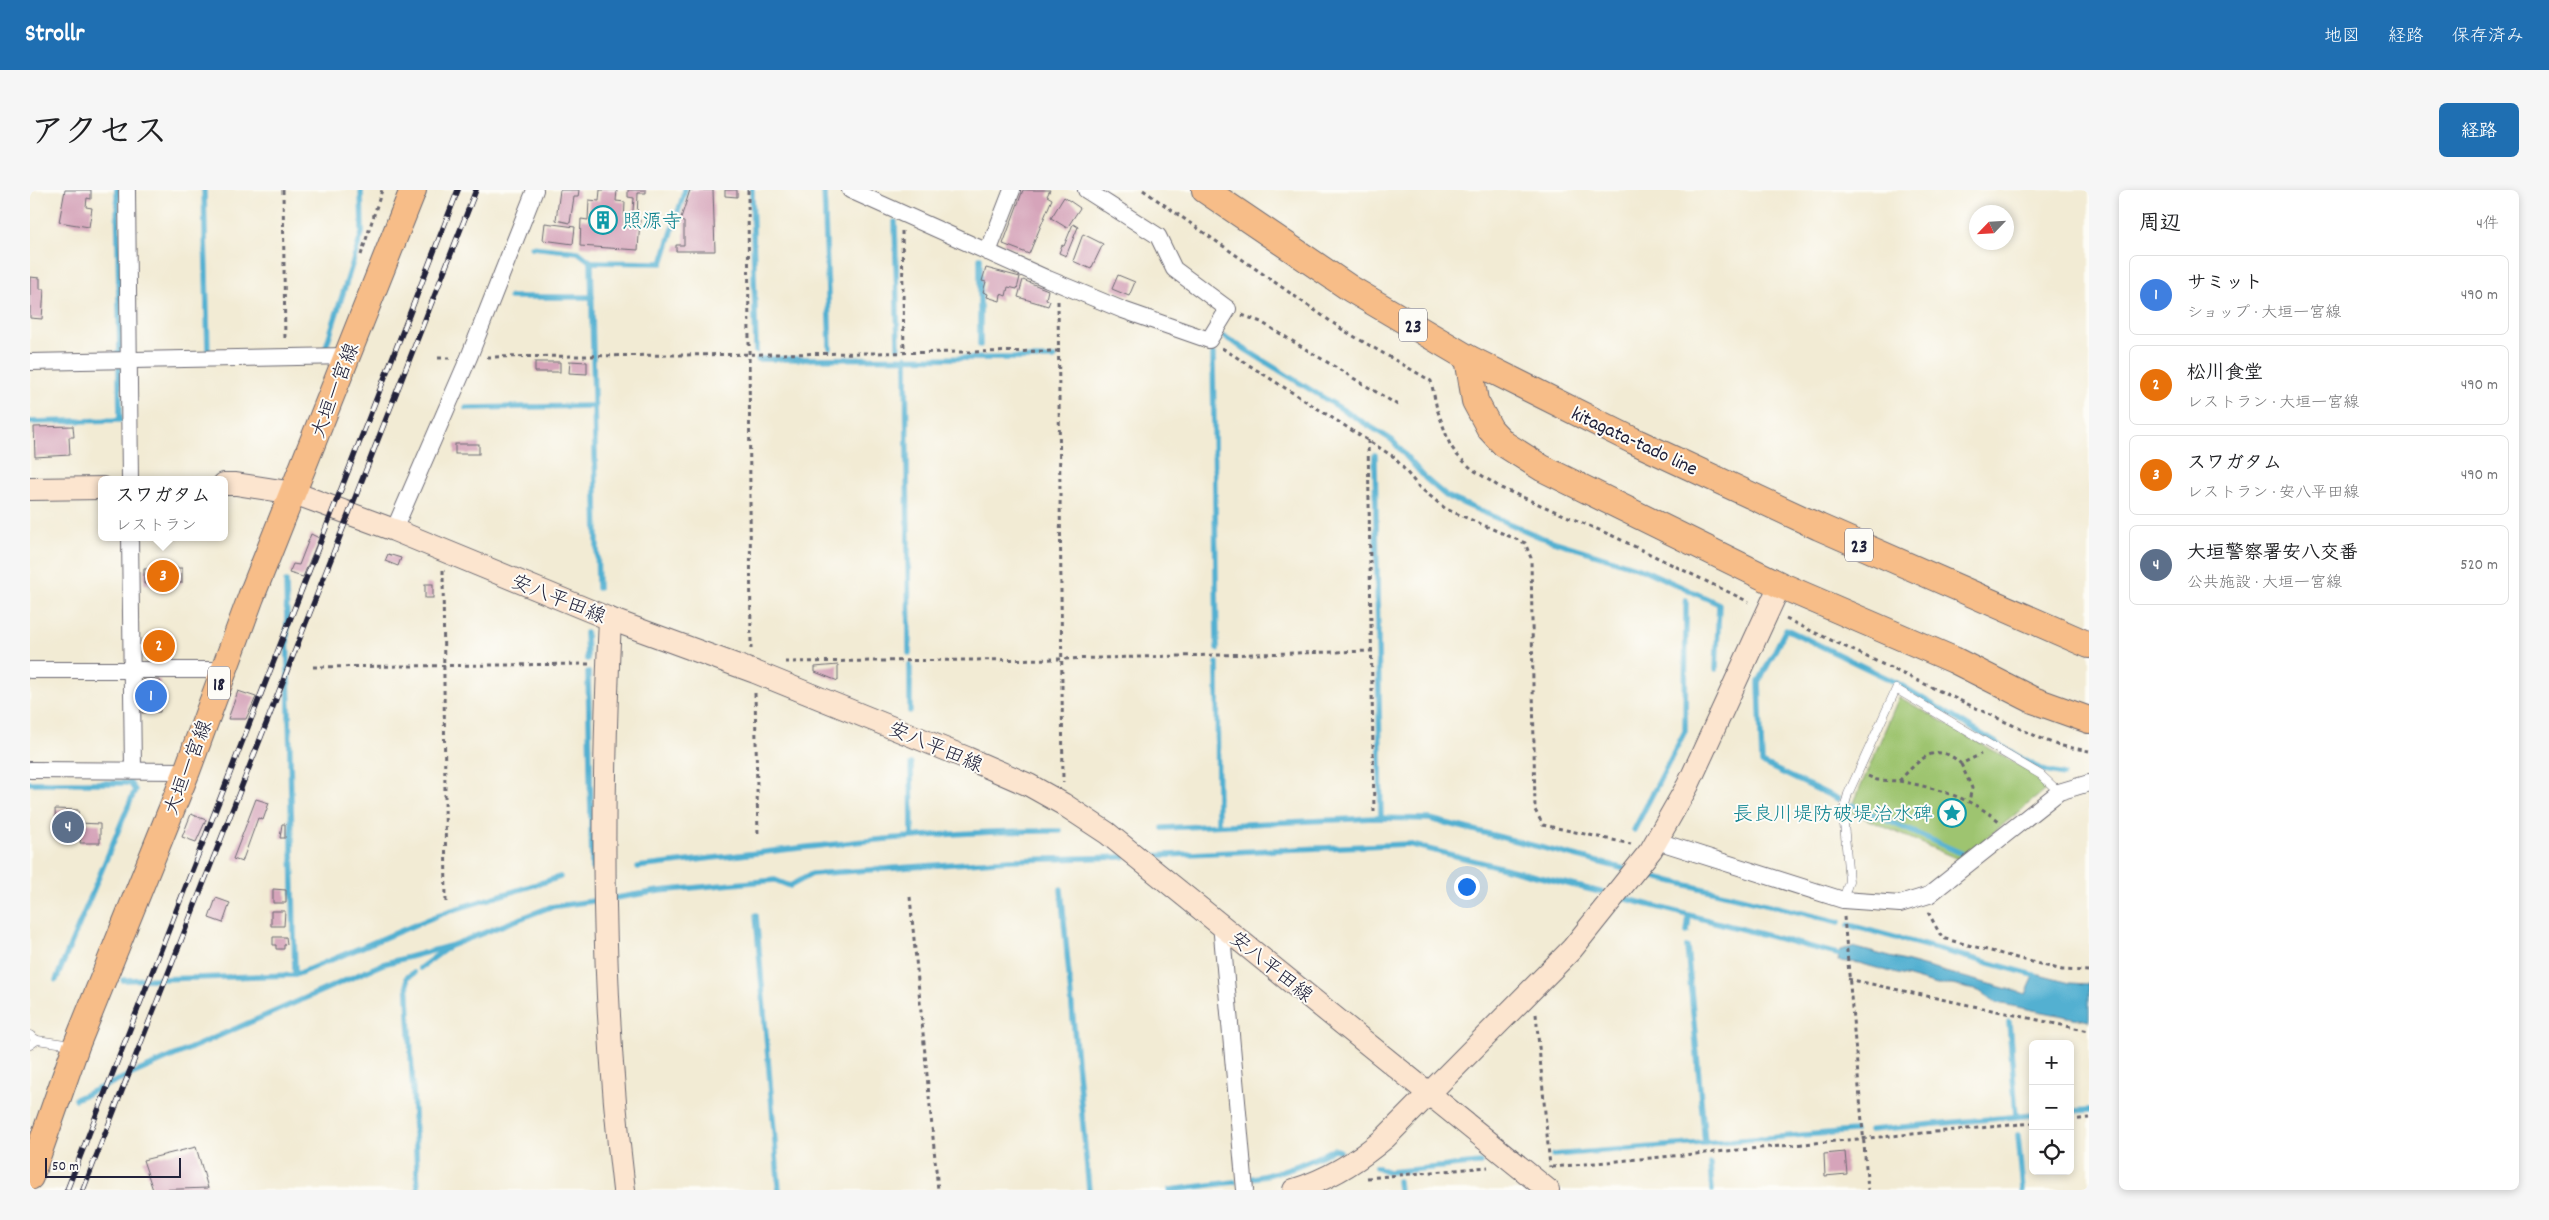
<!DOCTYPE html>
<html lang="ja">
<meta charset="utf-8">
<style>
:root{--surface:#fff;--page:#f6f6f6;--text:#202124;--muted:#757577;--line:#e0e0e0;--accent:#1f6fb2}
body{margin:0;font-family:Dekko,"Klee One",sans-serif;background:var(--page);color:var(--text)}
.controls{position:absolute;right:15px;bottom:15px;display:grid;overflow:hidden;border-radius:8px;box-shadow:0 2px 8px #0003}
.controls button{width:45px;height:45px;display:grid;place-items:center;padding:0;border:0;border-bottom:1px solid var(--line);background:var(--surface);color:var(--text);font:25px sans-serif}
.compass{position:absolute;left:1939px;top:15px;width:45px;height:45px;border-radius:50%;background:var(--surface);box-shadow:0 2px 8px #0003;rotate:245deg}
.scale{position:absolute;left:15px;bottom:12px;width:136px;box-sizing:border-box;padding-left:5px;border:2px solid #22223b;border-top:0;font-size:14px;line-height:18px;white-space:nowrap;color:#22223b;-webkit-text-stroke:4px #fdfcf7;paint-order:stroke}
.you{position:absolute;left:1436px;top:696px;width:18px;height:18px;margin:-12px;border:4px solid #fff;border-radius:50%;background:#1a73e8;box-shadow:0 0 0 8px #1a73e833}
.badge{display:grid;place-items:center;width:32px;height:32px;border-radius:50%;background:var(--accent);color:#fff;font-size:16px;font-weight:700}
.pin{position:absolute;translate:-50% -50%;border:2px solid #fff;box-shadow:0 1px 5px #0006}
.popup{position:absolute;left:68px;top:286px;width:130px;height:65px;box-sizing:border-box;display:grid;place-content:center;border-radius:8px;background:var(--surface);filter:drop-shadow(0 1px 4px #0005);font-size:16px;white-space:nowrap;color:var(--muted)}
.popup b{font-size:19px;color:var(--text)}
.popup::after{content:'';position:absolute;left:50%;top:100%;margin-left:-10px;border:10px solid transparent;border-top-color:var(--surface)}
.list{margin:0;padding:0;list-style:none}
h2{display:flex;justify-content:space-between;align-items:center;height:65px;margin:0;padding:0 20px;font-size:21px}
h2 small{font-size:16px;font-weight:400;color:var(--muted)}
.list li{display:grid;grid-template-columns:32px 1fr auto;gap:15px;align-items:center;box-sizing:border-box;height:80px;margin:0 10px 10px;padding:0 10px;border:1px solid var(--line);border-radius:8px}
.list b{display:block;font-size:19px;white-space:nowrap}
.list p{margin:0;font-size:16px;white-space:nowrap;color:var(--muted)}
.list em{font-size:16px;font-style:normal;color:var(--muted)}
.icon{flex:none;width:28px;height:28px;fill:none;stroke:currentColor;stroke-width:2;stroke-linecap:round;stroke-linejoin:round}
.map{position:relative;flex:none;width:2059px;height:1000px;overflow:hidden;border-radius:8px}
header{display:flex;align-items:center;gap:30px;box-sizing:border-box;height:70px;padding:0 25px;background:var(--accent);color:#fff}
header strong{font-size:24px}
nav{display:flex;gap:28px;margin-inline-start:auto;font-size:18px}
.intro{display:flex;align-items:center;justify-content:space-between;box-sizing:border-box;height:120px;padding:0 30px}
h1{margin:0;font-size:35px}
.button{padding:12px 22px;border-radius:8px;background:var(--accent);color:#fff;font-size:18px;font-weight:700}
main{display:flex;gap:30px;padding:0 30px}
aside{flex:1;background:var(--surface);border-radius:8px;box-shadow:0 2px 8px #0003}
.map>svg:first-child{display:block}
.green{fill:#9ec46f;stroke:#607355}
.water{fill:#52b0d1;stroke:#3a6986}
.lines{fill:none;stroke-linecap:round;stroke-linejoin:round}
.stream{stroke:#52b0d1;stroke-width:5.5}
.building{fill:#d6a4ba}
.lane-casing{stroke:#6b6871;stroke-width:9}
.street-casing{stroke:#6b6871;stroke-width:18}
.secondary-casing{stroke:#6b6871;stroke-width:24}
.primary-casing{stroke:#6b6871;stroke-width:28}
.path{stroke:#6b6871;stroke-width:3;stroke-dasharray:4 4;stroke-linecap:butt}
.lane{stroke:#fff;stroke-width:8}
.street{stroke:#fff;stroke-width:16}
.secondary{stroke:#fce5cf;stroke-width:22}
.primary{stroke:#f7bd88;stroke-width:26}
.rail-casing{stroke:#22223b;stroke-width:5.5}
.rail{stroke:#fdfcf7;stroke-width:4;stroke-dasharray:11;stroke-linecap:butt}
.labels{text-anchor:middle;stroke-width:4;stroke-linejoin:round;paint-order:stroke}
.shield{fill:#fdfcf7;stroke:#646373;stroke-width:1}
.shield-label{font-size:19px;font-weight:bold;fill:#22223b}
.culture-label{font-size:20px;fill:#0d838f;stroke:#fdfcf7;text-anchor:start}
.street-label{font-size:20px;fill:#22223b;stroke:#fdfcf7}
</style>
<header>
<strong>Strollr</strong>
<nav><a>地図</a><a>経路</a><a>保存済み</a></nav>
</header>
<div class="intro"><h1>アクセス</h1><a class="button">経路</a></div>
<main>
<div class="map">
<svg width="2059" height="1000" viewBox="0 0 2059 1000">
<rect width="100%" height="100%" fill="#fdfcf7"/>
<filter id="ink" filterUnits="userSpaceOnUse"><feTurbulence type="fractalNoise" baseFrequency=".02" numOctaves="2"/><feDisplacementMap in="SourceGraphic" scale="10" xChannelSelector="R" yChannelSelector="G"/><feConvolveMatrix kernelMatrix="1 2 1 2 8 2 1 2 1" color-interpolation-filters="sRGB"/></filter>
<filter id="wash" filterUnits="userSpaceOnUse"><feTurbulence type="fractalNoise" baseFrequency=".0096" numOctaves="4" result="noise"/><feDisplacementMap in="SourceGraphic" scale="20" xChannelSelector="R" yChannelSelector="G"/><feGaussianBlur stdDeviation="1.12" result="paint"/><feColorMatrix in="noise" values="0 0 0 0 0 0 0 0 0 0 0 0 0 0 0 0 0 1.4 0 .05"/><feComposite in="paint" operator="in"/></filter>
<g filter="url(#wash)">
<rect width="100%" height="100%" fill="#f2ebd4"/>
<polygon class="green" points="1869,507 2010,587 2020,596 1930,670 1820,622"/>
<polygon class="water" points="1823,757 1996,804 2005,784 2040,793 2059,794 2059,831 1967,813 1949,801 1922,795 1907,795 1829,773 1808,771 1810,760"/>
<g class="lines">
<g class="stream">
<polyline points="174,0 178,163"/>
<polyline points="722,0 726,161"/>
<polyline points="794,0 800,158"/>
<polyline points="865,32 868,157"/>
<polyline points="502,57 548,62 561,72"/>
<polyline points="480,107 562,107"/>
<polyline points="1195,147 1362,250 1396,289 1416,306 1510,347 1612,379 1689,414 1686,479"/>
<polyline points="950,155 950,68"/>
<polyline points="295,160 332,43 331,0"/>
<polyline points="86,164 90,164 87,0"/>
<polyline points="1183,164 1187,459"/>
<polyline points="876,167 879,463"/>
<polyline points="728,169 1024,168"/>
<polyline points="436,218 565,216"/>
<polyline points="0,232 90,230 89,178"/>
<polyline points="1345,265 1351,628"/>
<polyline points="256,392 265,785"/>
<polyline points="568,398 561,72 632,73 655,0"/>
<polyline points="556,443 557,469"/>
<polyline points="1187,473 1188,635"/>
<polyline points="880,475 880,521"/>
<polyline points="558,482 562,678"/>
<polyline points="881,574 882,646"/>
<polyline points="0,593 100,593 105,600 26,790"/>
<polyline points="1808,609 1732,573 1729,492 1756,439 1869,494 1996,571 2015,581 2033,585"/>
<polyline points="1822,615 1931,663"/>
<polyline points="1133,638 1344,628 1400,629 1599,680"/>
<polyline points="1604,640 1655,541 1656,410"/>
<polyline points="1116,666 1378,654 1578,704"/>
<path d="M 608,677 C 748,661 888,640 1030,641"/>
<polyline points="1608,683 1809,732"/>
<polyline points="1031,699 1059,1000"/>
<polyline points="1589,707 1815,766"/>
<polyline points="579,709 629,701 745,690 760,696 782,684 980,670 1094,667"/>
<polyline points="726,725 749,1000"/>
<polyline points="1819,735 2004,785 2009,789"/>
<polyline points="1657,742 1659,726"/>
<polyline points="1657,757 1675,953"/>
<polyline points="390,778 417,758"/>
<polyline points="384,783 377,787 388,1000"/>
<polyline points="93,790 265,785 416,722 530,687"/>
<polyline points="1979,832 1986,926"/>
<polyline points="45,909 353,774 420,756 520,717 570,710"/>
<polyline points="2040,921 2059,920"/>
<polyline points="1840,940 2003,925"/>
<polyline points="1988,945 1993,1000"/>
<polyline points="1523,965 1824,941"/>
<polyline points="1680,974 1682,1000"/>
<polyline points="1346,977 1359,982 1450,973"/>
<path d="M 1219,989 C 1250,983 1276,974 1304,959 L 1310,961"/>
<polyline points="1368,991 1369,1000"/>
<polyline points="1140,1000 1204,992"/>
</g>
</g>
<g id="blocks">
<g class="building">
<polygon points="35,0 61,0 61,9 57,8 56,17 62,18 59,37 29,32"/>
<polygon points="530,0 549,0 548,7 544,7 540,33 526,30"/>
<polygon points="570,0 587,0 586,11 595,12 594,33 602,33 604,8 598,7 598,0 616,0 616,3 608,3 607,30 610,30 608,60 550,56 551,29 558,30 559,10 569,11"/>
<polygon points="660,0 683,0 685,61 646,61 646,55 654,55 654,32 650,31"/>
<polygon points="695,0 707,0 707,7 695,6"/>
<polygon points="993,0 1020,0 1017,6 1022,9 999,64 973,54"/>
<polygon points="1034,7 1050,18 1037,38 1021,28"/>
<polygon points="515,33 545,37 543,54 513,50"/>
<polygon points="1043,34 1048,37 1036,66 1029,63 1032,55 1034,56"/>
<polygon points="1053,44 1073,54 1061,79 1043,71"/>
<polygon points="956,78 990,87 987,99 978,97 976,106 971,104 970,111 957,107 958,104 953,102 956,92 952,91"/>
<polygon points="1088,85 1105,92 1099,106 1082,99"/>
<polygon points="0,87 10,88 10,99 14,99 12,129 0,128"/>
<polygon points="993,90 1018,100 1016,109 1020,111 1018,116 988,107"/>
<polygon points="540,171 557,172 557,184 539,183"/>
<rect x="505" y="172" width="25" height="10"/>
<polygon points="43,236 44,247 39,247 40,265 5,267 4,237"/>
<rect x="425" y="254" width="24" height="10"/>
<polygon points="281,344 289,348 273,387 259,383 263,374 269,375"/>
<polygon points="358,364 371,368 368,376 355,371"/>
<polygon points="152,378 152,393 114,394 114,379"/>
<rect x="395" y="394" width="8" height="14"/>
<polygon points="118,444 140,445 140,468 118,468"/>
<polygon points="808,475 808,491 785,482 785,477"/>
<polygon points="112,490 130,490 130,522 112,523"/>
<polygon points="208,501 226,507 216,529 198,529"/>
<polygon points="226,609 239,613 233,630 228,628 212,672 203,669"/>
<polygon points="25,619 48,620 49,633 70,634 70,653 50,653 51,648 30,646 30,643 26,642"/>
<polygon points="161,624 176,630 166,652 152,647"/>
<polygon points="252,634 255,634 255,648 250,648"/>
<polygon points="243,699 256,700 256,713 243,713"/>
<polygon points="186,708 200,713 193,733 179,728"/>
<polygon points="241,721 255,721 254,736 241,736"/>
<polygon points="243,747 256,747 257,754 254,755 254,759 246,759 246,755 243,755"/>
<polygon points="166,957 178,998 123,1000 113,970"/>
<polygon points="1815,962 1817,984 1795,986 1794,964"/>
</g>
</g>
</g>
<g filter="url(#ink)">
<use href="#blocks" fill-opacity="0" stroke="#6b6871" stroke-width="1"/>
<g class="lines">
<defs>
<g id="lane">
<polyline points="1813,710 1819,691 1813,622 1818,604 1866,499 2011,585 2029,602"/>
<polyline points="0,845 7,850 0,855"/>
<polyline points="7,850 42,855"/>
</g>
<g id="street">
<polyline points="97,0 100,290"/>
<polyline points="820,0 1018,89 1093,120 1179,150 1198,119 1144,79 1128,46 1056,0"/>
<polyline points="958,62 982,0"/>
<polyline points="0,172 317,166"/>
<polyline points="364,340 439,167 505,0"/>
<polyline points="100,347 103,579"/>
<polyline points="0,480 194,480"/>
<polyline points="0,580 157,581"/>
<polyline points="1627,651 1813,710 1870,714 1899,705 2029,602 2059,593"/>
<polyline points="1191,734 1215,1000"/>
</g>
<g id="secondary">
<polyline points="194,294 206,294 264,303 364,340 580,429 725,482 937,568 999,595 1033,614 1077,643 1518,1000"/>
<polyline points="0,299 72,298"/>
<path d="M 580,429 C 571,620 571,810 594,1000"/>
<path d="M 1264,1000 C 1299,989 1327,972 1355,948 L 1542,759 L 1621,660 L 1658,595 L 1750,395"/>
</g>
<g id="primary">
<polyline points="1175,0 1321,99 1438,168 1602,250 1789,337 2059,455"/>
<polyline points="1438,168 1445,211 1460,239 1474,254 1512,278 1750,395 1924,470 2003,510 2059,530"/>
<polyline points="0,987 46,856 157,581 221,407 383,0"/>
</g>
</defs>
<use href="#lane" class="lane-casing"/>
<use href="#street" class="street-casing"/>
<use href="#secondary" class="secondary-casing"/>
<use href="#primary" class="primary-casing"/>
<g class="path">
<polyline points="253,0 255,152"/>
<polyline points="718,0 721,459"/>
<polyline points="1113,0 1313,140 1401,191 1407,219 1420,255 1428,266 1442,279 1471,298 1583,346 1719,412"/>
<polyline points="872,41 874,162"/>
<polyline points="331,65 352,0"/>
<polyline points="1028,111 1033,592"/>
<polyline points="1212,125 1231,132 1371,217"/>
<polyline points="1192,158 1364,267 1389,297 1416,319 1495,353 1501,368 1505,620 1513,635 1601,654"/>
<polyline points="457,167 1029,161"/>
<polyline points="408,168 421,168"/>
<polyline points="1338,250 1344,622"/>
<polyline points="413,380 416,715"/>
<polyline points="1756,429 2010,548 2027,555 2059,561"/>
<polyline points="755,472 1031,469 1343,461"/>
<polyline points="283,477 560,474"/>
<polyline points="725,503 728,646"/>
<polyline points="1931,574 1942,598 1939,611"/>
<path d="M 1838,586 L 1847,590 L 1869,591 C 1888,571 1906,549 1931,574 L 1951,564"/>
<path d="M 1869,591 C 1906,598 1939,607 1969,631"/>
<polyline points="880,707 908,1000"/>
<polyline points="1898,722 1912,748 2032,780 2059,781"/>
<polyline points="1814,727 1838,1000"/>
<polyline points="1818,789 2059,841"/>
<polyline points="1506,824 1520,977"/>
<polyline points="2040,930 2059,928"/>
<polyline points="1522,977 2003,933"/>
<polyline points="1337,988 1458,977"/>
</g>
<use href="#lane" class="lane"/>
<use href="#street" class="street"/>
<use href="#secondary" class="secondary"/>
<use href="#primary" class="primary"/>
<defs>
<g id="rail">
<polyline points="37,1000 428,0"/>
<polyline points="53,1000 446,0"/>
</g>
</defs>
<use href="#rail" class="rail-casing"/>
<use href="#rail" class="rail"/>
</g>
</g>
<defs>
<symbol id="building-ring" viewBox="-11 -11 22 22"><circle r="9.5" fill="#fdfcf7" stroke="#0f9aa8" stroke-width="1.5"/><path d="M-4-6H4V6H1V3H-1V6H-4ZM-2.5-4.3h1.7v1.8h-1.7ZM.8-4.3h1.7v1.8H.8ZM-2.5-1h1.7V.8h-1.7ZM.8-1h1.7V.8H.8Z" fill="#0f9aa8"/></symbol>
<symbol id="sight-ring" viewBox="-11 -11 22 22"><circle r="9.5" fill="#fdfcf7" stroke="#0f9aa8" stroke-width="1.5"/><path d="M0-6L1.8-2.2L6-1.7L2.9 1.2L3.7 5.4L0 3.3L-3.7 5.4L-2.9 1.2L-6-1.7L-1.8-2.2Z" fill="#0f9aa8"/></symbol>
</defs>
<g fill-rule="evenodd">
<use href="#building-ring" x="557" y="14" width="32" height="32"/>
<use href="#sight-ring" x="1906" y="607" width="32" height="32"/>
</g>
<g class="labels">
<g class="shield">
<rect x="1369" y="118.5" width="28" height="33" rx="4"/>
<rect x="1815" y="338.5" width="28" height="33" rx="4"/>
<rect x="178" y="476.5" width="22" height="33" rx="4"/>
</g>
<g class="shield-label">
<text x="1383" y="142">23</text>
<text x="1829" y="362">23</text>
<text x="189" y="500">18</text>
</g>
<g class="culture-label">
<text x="592" y="37">照源寺</text>
<text x="1903" y="630" text-anchor="end">長良川堤防破堤治水碑</text>
</g>
<g class="street-label">
<text transform="translate(304 200) rotate(-69)" y="7">大垣一宮線</text>
<text transform="translate(1605 250) rotate(25)" y="7">kitagata-tado line</text>
<text transform="translate(529 408) rotate(22)" y="7">安八平田線</text>
<text transform="translate(906 556) rotate(23)" y="7">安八平田線</text>
<text transform="translate(157 577) rotate(-69)" y="7">大垣一宮線</text>
<text transform="translate(1242 776) rotate(39)" y="7">安八平田線</text>
</g>
</g>
</svg>
<div class="controls">
<button>+</button>
<button>−</button>
<button><svg class="icon" aria-label="locate" viewBox="0 0 24 24"><circle cx="12" cy="12" r="6"/><path d="M12 2v4M12 18v4M2 12h4M18 12h4"/></svg></button>
</div>
<svg class="compass" viewBox="-18 -18 36 36"><path d="M0-13l5 13h-10z" fill="#e53935"/><path d="M0 13l5-13h-10z" fill="#757577"/></svg>
<div class="scale">50 m</div>
<div class="you"></div>
<div class="pin badge" style="left:121px;top:506px;background:#3f7fe0">1</div>
<div class="pin badge" style="left:129px;top:456px;background:#e8710a">2</div>
<div class="pin badge" style="left:133px;top:386px;background:#e8710a">3</div>
<div class="popup"><b>スワガタム</b>レストラン</div>
<div class="pin badge" style="left:38px;top:637px;background:#5c6f8a">4</div>
</div>
<aside>
<h2>周辺<small>4件</small></h2>
<ul class="list">
<li><span class="badge" style="background:#3f7fe0">1</span><div><b>サミット</b><p>ショップ · 大垣一宮線</p></div><em>490 m</em></li>
<li><span class="badge" style="background:#e8710a">2</span><div><b>松川食堂</b><p>レストラン · 大垣一宮線</p></div><em>490 m</em></li>
<li><span class="badge" style="background:#e8710a">3</span><div><b>スワガタム</b><p>レストラン · 安八平田線</p></div><em>490 m</em></li>
<li><span class="badge" style="background:#5c6f8a">4</span><div><b>大垣警察署安八交番</b><p>公共施設 · 大垣一宮線</p></div><em>520 m</em></li>
</ul>
</aside>
</main>
